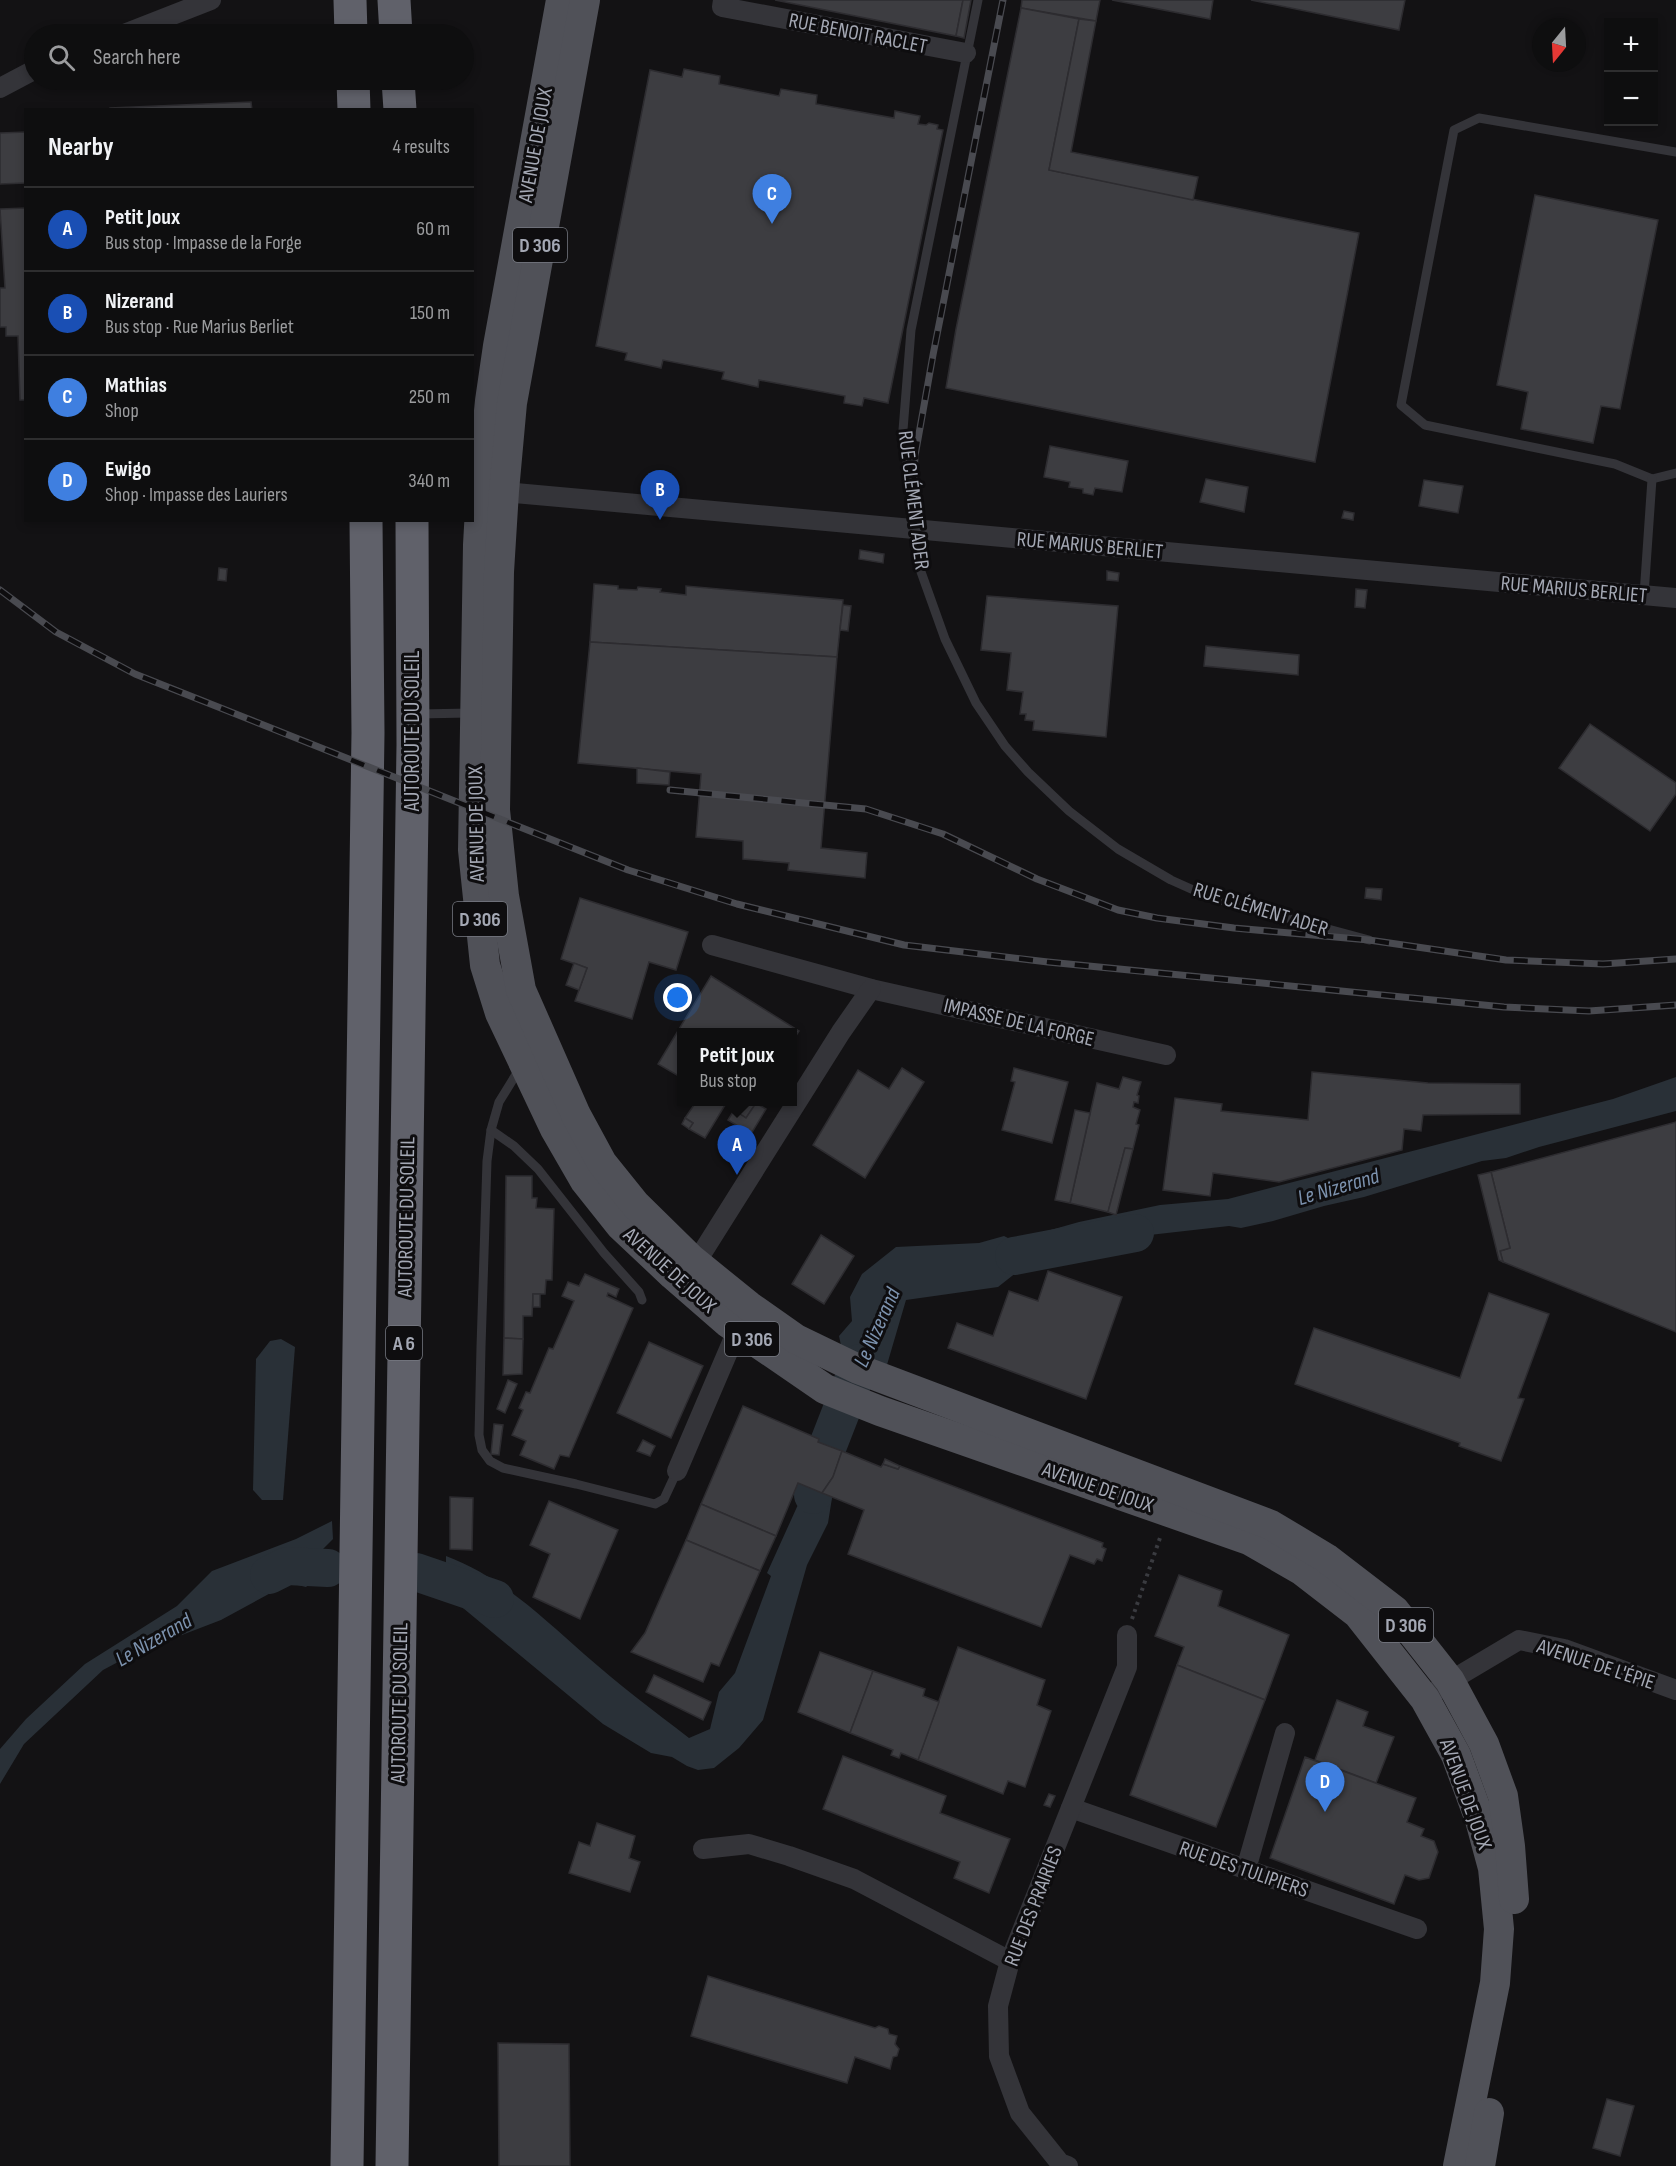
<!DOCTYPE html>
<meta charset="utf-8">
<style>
:root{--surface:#0e0e0f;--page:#1c1c1d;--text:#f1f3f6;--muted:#9b9c9e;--line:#2e2e2f;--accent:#ebc033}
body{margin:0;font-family:"Sofia Sans Condensed",sans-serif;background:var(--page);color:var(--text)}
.controls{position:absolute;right:18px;top:18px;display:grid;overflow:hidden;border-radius:0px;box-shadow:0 3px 9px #0003}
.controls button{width:54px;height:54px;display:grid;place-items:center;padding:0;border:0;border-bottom:2px solid var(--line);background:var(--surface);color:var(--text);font:30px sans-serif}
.compass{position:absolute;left:1532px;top:18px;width:54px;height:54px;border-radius:50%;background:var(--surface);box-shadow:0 3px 9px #0003;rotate:198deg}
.you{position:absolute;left:678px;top:998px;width:21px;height:21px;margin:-15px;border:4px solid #fff;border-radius:50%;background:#1a73e8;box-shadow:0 0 0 9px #1a73e833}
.badge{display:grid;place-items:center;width:39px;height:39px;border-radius:50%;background:var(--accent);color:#fff;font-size:20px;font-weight:700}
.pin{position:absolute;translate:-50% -50px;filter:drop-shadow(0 2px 3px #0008)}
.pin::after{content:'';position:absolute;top:32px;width:21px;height:18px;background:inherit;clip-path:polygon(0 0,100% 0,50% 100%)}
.popup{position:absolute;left:677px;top:1028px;width:120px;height:78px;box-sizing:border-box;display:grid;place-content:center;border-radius:0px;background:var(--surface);filter:drop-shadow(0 2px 4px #0005);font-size:20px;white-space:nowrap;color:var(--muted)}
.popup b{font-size:22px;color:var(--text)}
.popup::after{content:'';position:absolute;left:50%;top:100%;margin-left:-12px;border:12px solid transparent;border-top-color:var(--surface)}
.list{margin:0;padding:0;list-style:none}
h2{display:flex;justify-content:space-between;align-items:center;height:78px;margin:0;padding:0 24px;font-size:26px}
h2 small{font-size:20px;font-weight:400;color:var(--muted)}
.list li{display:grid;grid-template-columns:39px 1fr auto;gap:18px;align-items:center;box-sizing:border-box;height:84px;padding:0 24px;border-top:2px solid var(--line)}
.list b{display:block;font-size:22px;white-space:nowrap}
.list p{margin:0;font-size:20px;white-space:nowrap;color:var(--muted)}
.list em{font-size:20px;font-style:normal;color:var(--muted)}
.icon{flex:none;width:33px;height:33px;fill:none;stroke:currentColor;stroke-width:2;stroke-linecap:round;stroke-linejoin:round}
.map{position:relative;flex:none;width:1676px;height:2166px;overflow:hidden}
.search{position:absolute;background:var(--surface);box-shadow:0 3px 9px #0003;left:24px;top:24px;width:450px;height:66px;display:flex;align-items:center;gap:15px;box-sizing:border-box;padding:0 21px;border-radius:33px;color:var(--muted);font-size:22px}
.panel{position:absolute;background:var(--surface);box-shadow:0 3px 9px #0003;left:24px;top:108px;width:450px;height:414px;border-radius:0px}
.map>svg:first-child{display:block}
.water{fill:#293037}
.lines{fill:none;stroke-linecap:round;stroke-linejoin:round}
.river{stroke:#293037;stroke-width:38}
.building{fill:#3d3d41;stroke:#2d2c30;stroke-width:1.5}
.path{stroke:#3a3b40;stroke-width:4;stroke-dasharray:3 4.5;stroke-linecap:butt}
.lane{stroke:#343439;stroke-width:9}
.street{stroke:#343439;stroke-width:20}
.primary{stroke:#505158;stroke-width:30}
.highway{stroke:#60616a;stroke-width:33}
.rail-casing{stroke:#494a50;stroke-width:7}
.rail{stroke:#0e0d0f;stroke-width:4.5;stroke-dasharray:14;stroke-linecap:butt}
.labels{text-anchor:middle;stroke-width:6;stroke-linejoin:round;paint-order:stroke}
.shield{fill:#0e0d0f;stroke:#777a82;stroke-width:1.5}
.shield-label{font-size:20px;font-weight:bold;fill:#a4a8b4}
.street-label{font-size:21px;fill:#a4a8b4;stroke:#0e0d0f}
.water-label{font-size:22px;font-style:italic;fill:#7c92ae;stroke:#0e0d0f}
</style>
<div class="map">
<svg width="1676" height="2166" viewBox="0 0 1676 2166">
<rect width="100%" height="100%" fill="#131214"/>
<g class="water">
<polygon points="1676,1077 1676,1111 1539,1147 1506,1158 1482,1161 1364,1197 1324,1206 1273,1221 1241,1228 1229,1226 1070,1244 1031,1261 998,1287 906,1300 884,1375 845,1364 839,1336 852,1321 850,1297 862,1274 896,1247 979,1243 1004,1236 1016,1242 1034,1239 1033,1235 1079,1222 1160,1205 1228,1199 1613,1099"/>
<polygon points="281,1339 295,1347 283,1500 262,1500 253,1490 256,1359 270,1341"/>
<path d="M 806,1487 L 832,1498 L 828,1523 L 807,1565 L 803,1579 L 763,1720 L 739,1748 L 714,1768 L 698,1770 L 687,1766 L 672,1757 L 651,1753 L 603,1724 L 463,1608 L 446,1582 L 446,1556 C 500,1576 542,1617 584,1654 C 618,1684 654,1711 689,1738 L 710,1729 L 719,1692 L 735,1673 L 771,1576 L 767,1573 Z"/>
<polygon points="332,1521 333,1539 316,1556 318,1576 306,1587 289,1583 221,1620 135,1653 103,1670 24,1744 0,1784 0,1749 26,1719 85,1664 177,1606 212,1571 296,1539"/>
</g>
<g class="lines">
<g class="river">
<polyline points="1014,1256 1135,1233"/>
<polyline points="813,1495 823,1458 860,1363"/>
<polyline points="416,1572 495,1599"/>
<polyline points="269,1575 287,1566 328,1568"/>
</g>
</g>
<g class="building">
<polygon points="775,0 963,0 956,36"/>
<polygon points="963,0 971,0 964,38 956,36"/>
<polygon points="1022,0 1100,0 1096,21 1021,8"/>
<polygon points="1112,0 1213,0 1210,19"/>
<polygon points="1251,0 1405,0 1399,30"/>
<polygon points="1021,8 1079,19 1049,170 1359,233 1315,462 946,388 956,329"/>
<polygon points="1079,19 1096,21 1071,152 1198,177 1193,200 1049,170"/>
<polygon points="684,69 720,76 719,84 779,96 781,89 817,95 816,104 894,118 895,111 920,116 918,124 926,125 929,123 938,125 937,129 943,130 888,403 864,398 862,406 844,403 845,396 759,380 758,387 722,379 724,372 663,360 661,368 625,360 627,353 596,346 650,70 682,77"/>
<polygon points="251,102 252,110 110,110 110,108"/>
<polygon points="26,132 26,183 0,184 0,133"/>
<polygon points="1535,195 1658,220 1620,409 1601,406 1593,443 1521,429 1528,392 1497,385"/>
<polygon points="26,208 26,400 20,400 18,336 6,336 6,327 0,327 0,288 5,288 0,209"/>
<polygon points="1050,446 1128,461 1122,492 1095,488 1093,495 1083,493 1083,489 1069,487 1070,482 1044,477"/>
<polygon points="1206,479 1248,487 1244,512 1200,502"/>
<polygon points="1424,480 1463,486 1458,513 1419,506"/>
<polygon points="1344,511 1354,513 1353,520 1342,518"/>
<polygon points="860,550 884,554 883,563 859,559"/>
<polygon points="219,568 227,569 226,581 218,580"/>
<polygon points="1107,571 1119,573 1118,581 1107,580"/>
<polygon points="594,584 618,586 618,589 637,590 638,587 661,589 660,592 686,595 686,586 843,600 837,657 590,642"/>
<polygon points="1356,589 1367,590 1365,608 1355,607"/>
<polygon points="987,596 1118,606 1106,737 1033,730 1034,721 1025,720 1026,714 1020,714 1023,692 1007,690 1011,653 981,650"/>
<polygon points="843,605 851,606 848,631 840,630"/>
<polygon points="590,642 837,657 821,848 867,853 865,878 788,870 789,863 743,859 743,841 696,837 701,774 578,763"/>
<polygon points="1206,646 1299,655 1298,675 1204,666"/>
<polygon points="1590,724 1676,783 1676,794 1650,831 1559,768"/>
<polygon points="637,768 670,772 669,785 637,783"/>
<polygon points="1366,888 1382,889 1381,900 1365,898"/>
<polygon points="580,898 688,932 676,970 649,962 632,1019 575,1001 587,968 561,959"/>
<polygon points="574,963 587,968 579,990 566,985"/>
<polygon points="711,976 799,1031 792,1042 792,1032 682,1032 682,1078 658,1064"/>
<polygon points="902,1068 924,1082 865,1178 813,1145 858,1070 889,1089"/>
<polygon points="1014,1068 1068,1082 1052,1143 1002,1130 1015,1082 1011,1081"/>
<polygon points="1312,1072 1428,1083 1520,1084 1520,1114 1423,1115 1421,1131 1404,1129 1402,1150 1279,1182 1213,1173 1210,1196 1163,1190 1175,1098 1222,1104 1221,1111 1308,1120"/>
<polygon points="1123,1077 1141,1082 1137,1095 1139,1096 1138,1103 1134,1102 1133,1107 1140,1110 1136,1124 1139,1125 1133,1149 1125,1148 1108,1212 1070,1203 1097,1083 1119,1089"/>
<polygon points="696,1102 757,1102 746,1118 725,1105 705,1138 689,1129 693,1123 685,1118"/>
<polygon points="756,1103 766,1109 751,1134 728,1120 734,1110 746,1118"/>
<polygon points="1075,1110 1090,1113 1070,1203 1055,1200"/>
<polygon points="685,1118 693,1123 689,1129 682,1124"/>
<polygon points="1676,1122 1676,1332 1503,1262 1500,1251 1510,1248 1491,1172"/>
<polygon points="1125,1148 1133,1149 1116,1215 1108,1212"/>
<polygon points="1491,1172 1510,1248 1500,1251 1503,1262 1499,1260 1478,1175"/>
<polygon points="506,1176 532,1176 532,1198 537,1198 536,1208 554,1209 552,1280 546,1280 545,1294 533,1294 532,1316 523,1316 523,1339 504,1338"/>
<polygon points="821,1235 854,1256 824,1304 792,1284"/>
<polygon points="1048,1271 1122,1297 1086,1399 948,1348 957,1323 993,1336 1009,1291 1038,1301"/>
<polygon points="585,1274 619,1289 616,1297 608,1293 607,1296 633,1308 569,1457 560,1455 554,1469 520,1455 526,1441 512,1435 523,1410 519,1408 526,1392 530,1393 549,1348 553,1349 574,1301 562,1296 568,1282 579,1286"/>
<polygon points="1489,1293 1549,1314 1518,1398 1524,1399 1501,1461 1459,1446 1460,1443 1295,1384 1314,1328 1460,1378"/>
<rect x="533" y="1294" width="7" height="13"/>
<polygon points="504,1338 523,1339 522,1374 503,1375"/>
<polygon points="649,1342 703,1366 671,1438 617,1413"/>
<polygon points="508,1380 517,1384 505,1413 497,1409"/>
<polygon points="743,1406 819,1439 818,1442 842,1451 833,1477 822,1493 798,1483 776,1536 701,1504"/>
<polygon points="494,1424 503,1425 499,1455 491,1454"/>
<polygon points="643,1440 655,1446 650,1456 637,1451"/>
<polygon points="842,1451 881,1467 883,1464 898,1469 900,1466 1103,1543 1102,1547 1106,1549 1102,1561 1097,1559 1094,1564 1070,1555 1041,1627 848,1554 864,1510 822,1493 833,1477"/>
<polygon points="885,1459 900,1466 898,1469 883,1464"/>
<polygon points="450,1497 473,1498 472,1550 450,1549"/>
<polygon points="549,1501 618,1530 580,1619 533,1597 550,1554 530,1545"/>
<polygon points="701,1504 776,1536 760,1571 686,1540"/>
<polygon points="686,1540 760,1571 719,1666 711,1663 703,1682 631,1652 645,1633"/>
<polygon points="1179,1575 1222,1591 1218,1606 1289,1635 1265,1700 1177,1665 1184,1647 1155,1636"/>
<polygon points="958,1647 1045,1680 1037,1705 1051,1711 1025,1787 1008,1781 1003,1794 918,1760"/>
<polygon points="820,1652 873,1671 850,1733 798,1712"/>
<polygon points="1177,1665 1265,1700 1216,1827 1130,1795"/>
<polygon points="873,1671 925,1689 923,1696 939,1702 918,1760 901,1753 899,1758 891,1755 893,1750 850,1733"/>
<polygon points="654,1675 711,1702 703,1720 646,1692"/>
<polygon points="1337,1700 1368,1712 1363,1726 1394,1737 1376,1783 1315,1760"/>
<polygon points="843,1756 946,1796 940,1813 1010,1839 989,1893 954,1878 960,1862 823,1809"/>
<polygon points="1305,1757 1416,1798 1407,1822 1424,1829 1421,1836 1434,1841 1438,1852 1429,1878 1419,1880 1405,1875 1394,1904 1270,1858"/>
<polygon points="1049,1794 1055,1796 1050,1807 1044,1805"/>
<polygon points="597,1823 635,1836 629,1858 640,1862 630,1892 569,1873 579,1842 590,1846"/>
<polygon points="708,1976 875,2028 879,2026 888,2029 889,2034 897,2036 895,2044 899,2049 897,2056 893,2057 890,2069 855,2057 847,2083 691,2036"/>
<polygon points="498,2043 569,2044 570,2166 499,2166"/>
<polygon points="1607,2099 1634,2106 1620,2156 1593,2148"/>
</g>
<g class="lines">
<polyline class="path" points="1132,1619 1161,1535"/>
<g class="lane">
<polyline points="978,0 911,330 903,430 920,569 945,639 976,703 1005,746 1028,772 1069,811 1118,849 1171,880 1209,897 1369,940"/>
<polyline points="1676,152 1479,118 1454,130 1401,405 1425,425 1615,464 1652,479 1676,473"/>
<polyline points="1644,595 1652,479"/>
<polyline points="418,714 470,713"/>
<polyline points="520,1068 499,1102 491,1130 487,1161 481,1347 479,1435 482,1450 490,1461 503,1468 576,1484 655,1504 664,1499 677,1471"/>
<polyline points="491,1130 514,1146 538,1169 604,1253 639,1292 642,1300"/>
</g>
<g class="street">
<polyline points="723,0 722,7 966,53"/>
<polyline points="124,34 211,0"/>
<polyline points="0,88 34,70"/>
<polyline points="493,491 1676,598"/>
<polyline points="712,945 871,989 1166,1055"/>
<polyline points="690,1272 841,1032 871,989"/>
<polyline points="677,1471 742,1319"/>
<polyline points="1425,1699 1450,1681 1519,1640 1564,1649 1676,1690"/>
<polyline points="1071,1808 1417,1929"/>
<polyline points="703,1849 749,1844 789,1856 854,1879 1010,1961"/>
<polyline points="1246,1869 1285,1733"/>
<polyline points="1068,2166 1060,2163 1020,2113 999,2056 998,2006 1010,1961 1127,1667 1127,1635"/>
</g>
<g class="primary">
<polyline points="561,0 498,346 490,401 481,491 478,545 473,850 485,965 500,1013 555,1129 585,1181 620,1225 673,1275 727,1322 825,1389 880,1411 1249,1540 1301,1570 1358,1614 1425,1699 1456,1755 1480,1820 1493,1868 1499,1929 1495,1983 1458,2166"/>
<polyline points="585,0 512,403 504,491 499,572 495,810 504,896 521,990 576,1115 602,1163 635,1204 691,1259 749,1306 796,1339 858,1369 1271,1525 1326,1558 1395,1611 1450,1681 1484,1744 1503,1796 1510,1846 1514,1899"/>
<polyline points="1480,2166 1489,2113"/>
</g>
<g class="highway">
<polyline points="350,0 351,34"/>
<polyline points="394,0 396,34"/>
<polyline points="353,80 354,110"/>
<polyline points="398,80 400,110"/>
<polyline points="347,2166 368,733 366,520"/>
<polyline points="392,2166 413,745 412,520"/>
</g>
<defs>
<g id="rail">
<polyline points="912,511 915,456 933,355 1003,0"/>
<polyline points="0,590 56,632 135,674 628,870 737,904 904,945 1048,962 1504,1007 1589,1011 1676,1005"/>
<polyline points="670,790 866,809 943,834 1037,879 1118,910 1157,918 1234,928 1369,940 1506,960 1603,964 1676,959"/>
</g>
</defs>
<use href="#rail" class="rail-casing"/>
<use href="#rail" class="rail"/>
</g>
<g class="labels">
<g class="shield">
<rect x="513" y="228" width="54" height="34" rx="4.5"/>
<rect x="453" y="902" width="54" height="34" rx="4.5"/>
<rect x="725" y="1322" width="54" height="34" rx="4.5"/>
<rect x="386" y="1326" width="36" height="34" rx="4.5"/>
<rect x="1379" y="1608" width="54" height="34" rx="4.5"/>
</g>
<g class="shield-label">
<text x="540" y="252">D 306</text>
<text x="480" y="926">D 306</text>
<text x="752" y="1346">D 306</text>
<text x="404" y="1350">A 6</text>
<text x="1406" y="1632">D 306</text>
</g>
<g class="street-label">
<text transform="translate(858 33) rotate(11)" y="7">RUE BENOIT RACLET</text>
<text transform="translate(535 145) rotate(-80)" y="7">AVENUE DE JOUX</text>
<text transform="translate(914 500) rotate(83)" y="7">RUE CLÉMENT ADER</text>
<text transform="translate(1090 545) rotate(5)" y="7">RUE MARIUS BERLIET</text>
<text transform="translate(1574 589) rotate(5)" y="7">RUE MARIUS BERLIET</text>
<text transform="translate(412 731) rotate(-90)" y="7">AUTOROUTE DU SOLEIL</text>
<text transform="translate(476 824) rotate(-91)" y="7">AVENUE DE JOUX</text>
<text transform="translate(1261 909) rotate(17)" y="7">RUE CLÉMENT ADER</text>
<text transform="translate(1019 1022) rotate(13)" y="7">IMPASSE DE LA FORGE</text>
<text transform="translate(406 1217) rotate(-89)" y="7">AUTOROUTE DU SOLEIL</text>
<text transform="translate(670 1270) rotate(42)" y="7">AVENUE DE JOUX</text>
<text transform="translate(1098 1487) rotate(19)" y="7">AVENUE DE JOUX</text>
<text transform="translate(1596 1664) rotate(18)" y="7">AVENUE DE L'ÉPIE</text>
<text transform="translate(399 1703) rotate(-89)" y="7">AUTOROUTE DU SOLEIL</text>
<text transform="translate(1466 1794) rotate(70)" y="7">AVENUE DE JOUX</text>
<text transform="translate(1244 1869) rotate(19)" y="7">RUE DES TULIPIERS</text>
<text transform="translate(1033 1906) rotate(-69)" y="7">RUE DES PRAIRIES</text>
</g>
<g class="water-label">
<text transform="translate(1338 1186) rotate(-16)" y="8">Le Nizerand</text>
<text transform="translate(876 1327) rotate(-66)" y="8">Le Nizerand</text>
<text transform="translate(153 1639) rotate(-30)" y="8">Le Nizerand</text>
</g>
</g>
</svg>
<div class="controls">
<button>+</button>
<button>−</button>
</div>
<svg class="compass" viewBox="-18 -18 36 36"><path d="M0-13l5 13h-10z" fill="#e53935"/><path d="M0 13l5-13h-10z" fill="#9b9c9e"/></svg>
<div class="you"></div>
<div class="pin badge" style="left:737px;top:1175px;background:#1a4fb4">A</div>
<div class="popup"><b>Petit Joux</b>Bus stop</div>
<div class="pin badge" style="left:660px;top:520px;background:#1a4fb4">B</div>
<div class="pin badge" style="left:772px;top:224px;background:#3f7fe0">C</div>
<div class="pin badge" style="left:1325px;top:1812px;background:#3f7fe0">D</div>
<div class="search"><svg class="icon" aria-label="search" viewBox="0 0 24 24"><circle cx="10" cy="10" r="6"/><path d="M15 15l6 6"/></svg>Search here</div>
<section class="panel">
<h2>Nearby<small>4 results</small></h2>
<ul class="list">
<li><span class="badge" style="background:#1a4fb4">A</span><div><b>Petit Joux</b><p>Bus stop · Impasse de la Forge</p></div><em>60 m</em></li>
<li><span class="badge" style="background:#1a4fb4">B</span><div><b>Nizerand</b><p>Bus stop · Rue Marius Berliet</p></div><em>150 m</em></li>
<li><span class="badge" style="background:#3f7fe0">C</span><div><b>Mathias</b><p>Shop</p></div><em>250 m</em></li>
<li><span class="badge" style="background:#3f7fe0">D</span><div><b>Ewigo</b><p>Shop · Impasse des Lauriers</p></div><em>340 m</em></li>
</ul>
</section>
</div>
